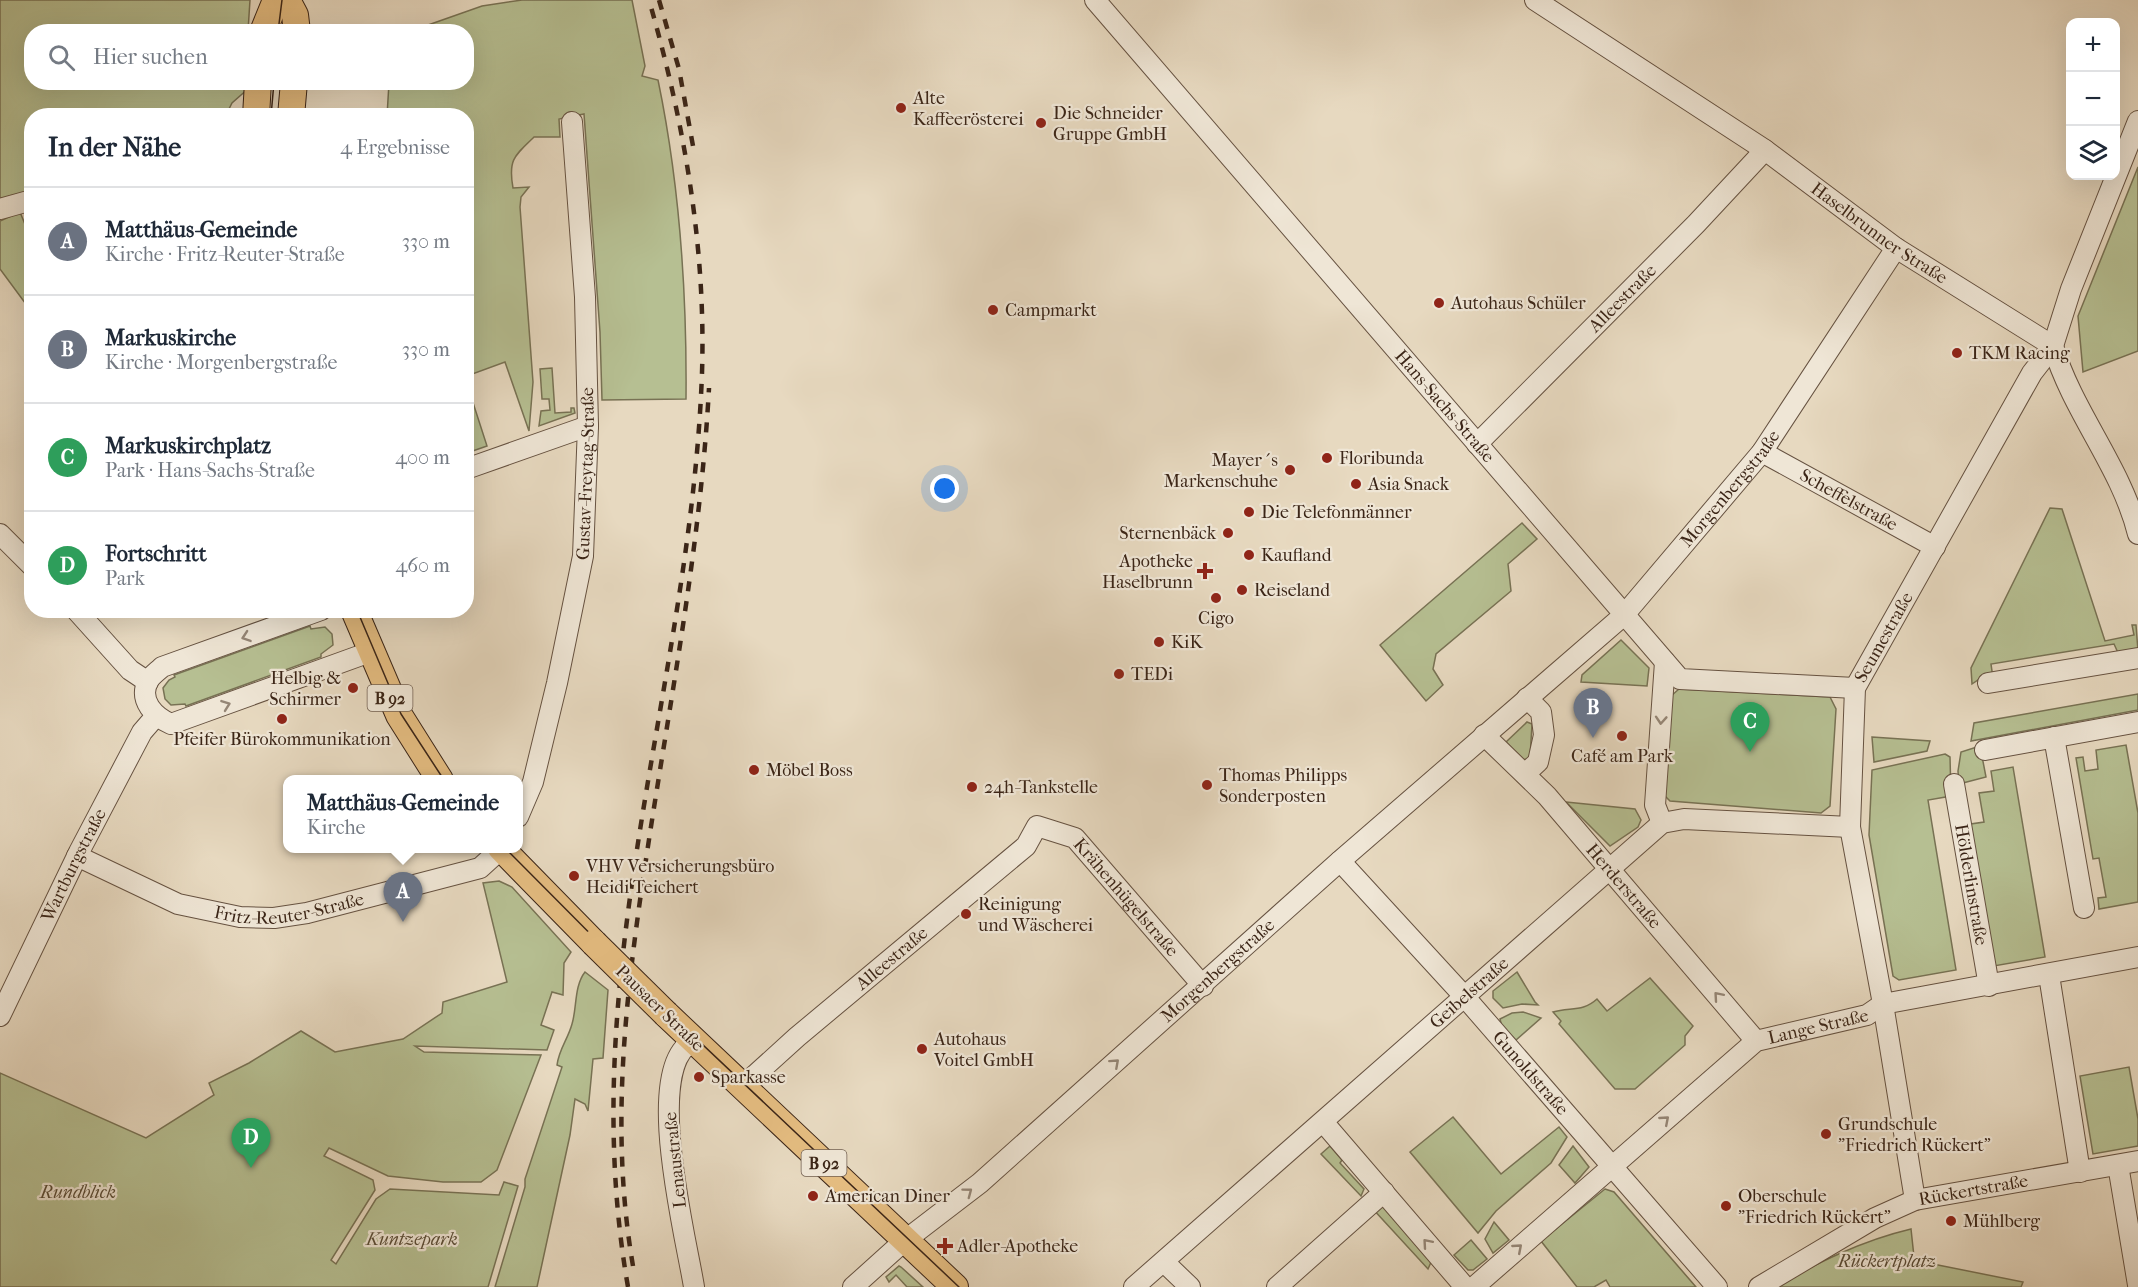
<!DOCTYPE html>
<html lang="de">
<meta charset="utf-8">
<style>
:root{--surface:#fff;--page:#f6f6f7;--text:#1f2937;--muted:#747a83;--line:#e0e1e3;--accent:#8f2418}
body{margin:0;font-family:"IM FELL French Canon",serif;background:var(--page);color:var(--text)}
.controls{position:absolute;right:18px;top:18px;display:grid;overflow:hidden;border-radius:12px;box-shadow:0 6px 24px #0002}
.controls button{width:54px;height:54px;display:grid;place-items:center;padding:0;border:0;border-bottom:2px solid var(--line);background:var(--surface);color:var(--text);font:30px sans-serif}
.you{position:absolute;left:945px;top:489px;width:21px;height:21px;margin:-15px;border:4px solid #fff;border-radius:50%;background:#1a73e8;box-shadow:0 0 0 9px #1a73e833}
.badge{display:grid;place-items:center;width:39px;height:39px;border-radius:50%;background:var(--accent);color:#fff;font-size:20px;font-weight:700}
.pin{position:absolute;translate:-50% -50px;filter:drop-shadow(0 2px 3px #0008)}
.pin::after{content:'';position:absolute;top:32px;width:21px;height:18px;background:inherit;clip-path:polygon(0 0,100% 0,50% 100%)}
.popup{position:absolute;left:283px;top:775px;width:240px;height:78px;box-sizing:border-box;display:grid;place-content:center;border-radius:12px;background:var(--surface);filter:drop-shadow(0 2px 4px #0005);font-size:20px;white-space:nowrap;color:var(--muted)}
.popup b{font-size:22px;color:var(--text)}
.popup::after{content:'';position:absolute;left:50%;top:100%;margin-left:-12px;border:12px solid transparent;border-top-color:var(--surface)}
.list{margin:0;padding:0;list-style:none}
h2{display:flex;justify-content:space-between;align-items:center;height:78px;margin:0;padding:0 24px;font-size:26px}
h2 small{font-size:20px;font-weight:400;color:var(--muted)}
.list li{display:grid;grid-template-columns:39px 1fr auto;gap:18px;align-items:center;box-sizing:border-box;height:108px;padding:0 24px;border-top:2px solid var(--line)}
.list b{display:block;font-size:22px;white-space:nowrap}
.list p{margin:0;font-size:20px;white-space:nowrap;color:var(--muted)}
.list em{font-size:20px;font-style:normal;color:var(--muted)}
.icon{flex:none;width:33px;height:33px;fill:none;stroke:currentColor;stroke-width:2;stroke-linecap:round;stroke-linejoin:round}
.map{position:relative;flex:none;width:2138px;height:1287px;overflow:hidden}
.search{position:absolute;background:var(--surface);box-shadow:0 6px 24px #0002;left:24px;top:24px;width:450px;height:66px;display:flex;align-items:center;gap:15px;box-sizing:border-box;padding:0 21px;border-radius:24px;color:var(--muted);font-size:22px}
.panel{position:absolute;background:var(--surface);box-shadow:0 6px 24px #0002;left:24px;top:108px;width:450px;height:510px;border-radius:24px}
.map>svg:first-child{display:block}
.green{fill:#b6bf92;stroke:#787254;stroke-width:1.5}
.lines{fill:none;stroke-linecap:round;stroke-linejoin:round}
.minor-casing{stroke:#665241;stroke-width:22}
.major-casing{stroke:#3b2517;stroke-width:28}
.minor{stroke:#efe6d6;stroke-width:20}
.major{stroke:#e4bc80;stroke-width:26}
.tram{stroke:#3b2517;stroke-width:1.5}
.rail{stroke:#3b2517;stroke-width:4.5;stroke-dasharray:10 10;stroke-linecap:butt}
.major-bridge-casing{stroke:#3b2517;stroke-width:28;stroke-linecap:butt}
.major-bridge{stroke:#e4bc80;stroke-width:26}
.oneway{stroke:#958676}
.poi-dot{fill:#8f2418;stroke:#efe6d6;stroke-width:2}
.labels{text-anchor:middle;stroke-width:4.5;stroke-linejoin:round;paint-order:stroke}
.shield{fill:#efe6d6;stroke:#715f50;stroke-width:1.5}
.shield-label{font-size:16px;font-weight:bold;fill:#3b2517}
.poi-label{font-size:18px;fill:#3b2517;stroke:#efe6d6;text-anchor:start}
.street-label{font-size:18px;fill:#3b2517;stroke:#efe6d6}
.park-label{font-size:18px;font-style:italic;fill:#5a4c36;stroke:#efe6d6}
</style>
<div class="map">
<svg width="2138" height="1287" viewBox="0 0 2138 1287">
<rect width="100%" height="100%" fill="#e7d9c0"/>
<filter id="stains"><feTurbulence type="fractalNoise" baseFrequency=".00333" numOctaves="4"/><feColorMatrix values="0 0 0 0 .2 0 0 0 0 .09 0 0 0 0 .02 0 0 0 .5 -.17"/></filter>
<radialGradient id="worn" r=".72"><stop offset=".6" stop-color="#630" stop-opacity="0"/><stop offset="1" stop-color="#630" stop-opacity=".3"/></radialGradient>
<g class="green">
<polygon points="0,0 250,0 248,31 32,32 32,82 249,82 249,88 232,103 226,115 32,116 31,192 0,204"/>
<path d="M 522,0 L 632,0 L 645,66 L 642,76 L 658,80 C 680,186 687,292 686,399 L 602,400 L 600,332 L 584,114 L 559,119 L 560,137 L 534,137 C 514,156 508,160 513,188 L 529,187 L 521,197 L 520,207 L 533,382 L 529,431 L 505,362 L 467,376 L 466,116 L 387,116 L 389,83 L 466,82 L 466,32 L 411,31 L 482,6 Z"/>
<polygon points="2138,167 2138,351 2083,372 2078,316"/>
<polygon points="20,212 31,239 31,311 0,269 0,221"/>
<polygon points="552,368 555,413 571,412 571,408 574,408 575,413 539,426 541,411 550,410 549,399 542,399 540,369"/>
<polygon points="466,381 487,446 467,453 466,453"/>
<polygon points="2050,508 2062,509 2105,641 2134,635 2132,625 2136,625 2138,651 2119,655 2114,644 1991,664 1993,678 1978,680 1972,684 1971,668"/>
<polygon points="1522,523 1537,539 1508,564 1511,591 1436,654 1433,669 1443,685 1426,701 1380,645"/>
<polygon points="310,626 311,629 325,627 332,634 333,645 321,654 321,657 186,706 185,704 171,705 165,699 163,688 169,680 175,677 174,675"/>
<polygon points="1621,640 1649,668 1647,686 1581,682 1582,675"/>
<polygon points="1679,689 1830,697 1836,709 1830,806 1821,813 1670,801 1664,795 1671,696"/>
<polygon points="2138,694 2138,710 1971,741 1974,723"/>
<polygon points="1527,722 1532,724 1530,758 1523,760 1506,742"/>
<polygon points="1872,737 1930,741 1927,751 1874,762"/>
<polygon points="2126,745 2138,813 2138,902 2099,909 2098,898 2106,897 2099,858 2093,859 2076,758 2083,757 2085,771 2098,769 2096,750"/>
<polygon points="1980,746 1986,777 1959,784 1958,771 1961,752"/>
<polygon points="1945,754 1950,757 1951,796 1928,800 1956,970 1899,980 1893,976 1869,835 1872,770"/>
<polygon points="2013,767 2045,957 1988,967 1964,825 1984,822 1979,793 1994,791 1991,771"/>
<polygon points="1566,802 1635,809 1641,820 1638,827 1610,846"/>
<polygon points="499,881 512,887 571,952 564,963 563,995 552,992 541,1025 554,1030 547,1050 415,1046 424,1052 541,1055 497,1170 481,1182 443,1182 388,1176 329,1148 324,1156 373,1180 375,1190 331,1260 336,1264 376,1199 390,1189 499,1195 504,1182 518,1186 488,1287 0,1287 0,1073 146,1138 214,1095 209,1083 249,1063 301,1031 335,1052 403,1039 442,1013 443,1002 507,982 483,883"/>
<path d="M 585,972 L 608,990 L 603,1058 L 593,1059 L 588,1111 L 585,1104 L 575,1099 L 570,1135 L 537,1287 L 495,1287 L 525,1187 L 525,1179 L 562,1067 L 557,1065 C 559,1049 568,1039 572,1024 C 577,1008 574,986 585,972 Z"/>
<polygon points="1517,972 1535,1002 1538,1005 1522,1004 1503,1008 1493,998 1493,991"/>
<path d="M 1650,978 L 1693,1026 L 1685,1036 L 1685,1045 L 1635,1089 L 1615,1089 L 1559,1024 L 1561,1021 L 1553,1012 C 1570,1007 1583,1012 1597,999 L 1607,1011 Z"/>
<polygon points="1523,1012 1541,1018 1516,1040 1502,1027 1500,1019 1512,1013"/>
<polygon points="2129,1067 2138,1119 2138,1146 2093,1154 2080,1076"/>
<polygon points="1453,1117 1501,1174 1559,1127 1567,1137 1551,1163 1496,1211 1478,1233 1410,1152"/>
<polygon points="1330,1146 1342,1160 1340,1163 1364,1189 1361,1196 1321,1154"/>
<polygon points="1573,1146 1589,1167 1575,1183 1559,1165"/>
<polygon points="1605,1189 1614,1192 1696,1287 1610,1287 1606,1280 1594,1287 1577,1287 1541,1241"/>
<polygon points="1381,1204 1432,1260 1428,1269 1372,1208"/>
<polygon points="1494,1222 1509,1240 1493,1253 1485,1239"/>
<path d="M 1911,1229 L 1915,1266 L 1933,1264 L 2023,1282 L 2021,1287 L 1773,1287 C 1818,1263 1860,1241 1911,1229 Z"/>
<polygon points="1471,1240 1487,1259 1473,1270 1468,1270 1454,1255"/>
<polygon points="899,1266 901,1267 923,1287 907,1287 896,1275 889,1282 886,1277"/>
</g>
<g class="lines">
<defs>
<g id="minor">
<path id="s1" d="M 1095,0 L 1680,679 L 1855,688"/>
<path id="s2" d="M 1535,0 L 1765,150 L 1896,248 L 2053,346 C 2073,413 2121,466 2138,534"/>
<polyline points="0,209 32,200"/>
<path id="s3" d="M 1477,444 L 1696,224 L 1765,150"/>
<path id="s4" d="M 1762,452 L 1935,547"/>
<polyline points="466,469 588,426"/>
<polyline points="0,534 32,566"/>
<polyline points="76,610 130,670 148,682"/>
<path d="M 321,610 L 162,667 C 158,671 151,676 148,681 C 138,701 155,717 171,724 L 370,652"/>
<polyline points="1988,683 2138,658"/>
<path id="s5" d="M 1484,735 L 1547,796 L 1756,1041"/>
<polyline points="2054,737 2084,908"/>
<polyline points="1985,750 2138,722"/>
<polyline points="1525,774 1538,762 1544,735 1541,712 1527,698"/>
<path id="s6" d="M 1954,784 L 1989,986"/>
<path id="s7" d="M 518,817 L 533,782 L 557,683 L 583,556 L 588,426 L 585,297 L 572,122"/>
<polyline points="1662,823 1655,805 1665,662"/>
<path id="s8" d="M 77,856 L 178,904 L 240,917 L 274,918 L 307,913 L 480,868 L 502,848"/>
<path id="s9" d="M 1340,861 L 1463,995 L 1717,1287"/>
<polyline points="2049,975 2080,1172"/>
<path id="s10" d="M 0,1016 L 79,852 L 142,732 L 155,717"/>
<path id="s11" d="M 743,1086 L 797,1037 L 1026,846 L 1037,826 L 1075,838 L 1203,986"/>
<polyline points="1324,1123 1465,1287"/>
<polyline points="2118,1165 2138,1285"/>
<path id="s12" d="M 1915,1200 L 1883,1004 L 1850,827 L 1855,688 L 2032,373 L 2053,346 L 2071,289 L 2138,121"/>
<polyline points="1164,1262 1190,1287"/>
<path d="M 694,1287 C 687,1241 641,1064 694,1041"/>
<path id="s13" d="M 853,1287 L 903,1242 L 980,1183 L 1340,861 L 1624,615 L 1762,452 L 1896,248"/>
<path id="s14" d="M 1134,1287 L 1662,823 L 1684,819 L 1850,827"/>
<polyline points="1277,1287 1384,1192"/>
<path id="s15" d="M 1474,1287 L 1756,1041 L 1867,1015 L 1883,1004 L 2138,957"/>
<path id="s16" d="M 1759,1287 L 1875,1218 L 1915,1200 L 2138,1161"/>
</g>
<g id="major">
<polyline points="287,0 295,15 297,32"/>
<polyline points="263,32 276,0"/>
<polyline points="256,116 258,82"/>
<polyline points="291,116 294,82"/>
<polyline points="354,610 399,715 440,780"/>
<polyline points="501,848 594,943"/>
<polyline points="666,1014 955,1287"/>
</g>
</defs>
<use href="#minor" class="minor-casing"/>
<use href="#major" class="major-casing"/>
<use href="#minor" class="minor"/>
<use href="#major" class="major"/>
<g class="tram">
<polyline points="278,32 282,0"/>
<polyline points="271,116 274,82"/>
<polyline points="357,610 401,714 444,780"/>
<polyline points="505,848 666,1010 959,1287"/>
</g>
<g class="rail">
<polyline points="659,0 679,69 693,146"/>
<path d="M 633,1266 C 608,1121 628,977 650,833 C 673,685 701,537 709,388"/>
<path d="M 628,1287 C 573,974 691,682 702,373 C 706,246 684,122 649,0"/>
</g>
<defs>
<polyline id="major-bridge" points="594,943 666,1014"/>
</defs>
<use href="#major-bridge" class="major-bridge-casing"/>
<use href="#major-bridge" class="major-bridge"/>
</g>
<defs><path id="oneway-chevron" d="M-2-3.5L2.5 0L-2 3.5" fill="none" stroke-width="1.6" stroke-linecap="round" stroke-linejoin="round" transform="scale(1.5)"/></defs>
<g class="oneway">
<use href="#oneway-chevron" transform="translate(246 637) rotate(161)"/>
<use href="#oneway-chevron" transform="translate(226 705) rotate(-20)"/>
<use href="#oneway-chevron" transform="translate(1661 720) rotate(94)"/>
<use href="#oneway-chevron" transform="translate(1718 996) rotate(-131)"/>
<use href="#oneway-chevron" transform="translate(1115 1063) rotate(-42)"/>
<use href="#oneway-chevron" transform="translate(1665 1120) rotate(-41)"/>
<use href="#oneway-chevron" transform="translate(968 1192) rotate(-37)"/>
<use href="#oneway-chevron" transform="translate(1427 1243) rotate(-131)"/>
<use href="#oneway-chevron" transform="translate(1518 1248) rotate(-41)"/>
</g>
<g class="poi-dot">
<circle cx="901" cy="108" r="6"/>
<circle cx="1041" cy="123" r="6"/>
<circle cx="1439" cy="303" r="6"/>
<circle cx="993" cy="310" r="6"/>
<circle cx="1957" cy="353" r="6"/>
<circle cx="1327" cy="458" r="6"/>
<circle cx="1290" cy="470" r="6"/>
<circle cx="1356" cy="484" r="6"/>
<circle cx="1249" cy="512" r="6"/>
<circle cx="1228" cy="533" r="6"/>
<circle cx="1249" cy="555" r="6"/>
<path d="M1202 562h6v6h6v6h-6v6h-6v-6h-6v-6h6z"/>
<circle cx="1242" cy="590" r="6"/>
<circle cx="1216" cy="598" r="6"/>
<circle cx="1159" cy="642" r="6"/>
<circle cx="1119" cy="674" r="6"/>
<circle cx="353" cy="688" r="6"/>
<circle cx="282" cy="719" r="6"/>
<circle cx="1622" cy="736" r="6"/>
<circle cx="754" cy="770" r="6"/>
<circle cx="1207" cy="785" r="6"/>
<circle cx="972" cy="787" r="6"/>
<circle cx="574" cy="876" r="6"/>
<circle cx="966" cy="914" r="6"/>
<circle cx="922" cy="1049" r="6"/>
<circle cx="699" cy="1077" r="6"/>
<circle cx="1826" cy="1134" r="6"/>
<circle cx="813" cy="1196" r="6"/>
<circle cx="1726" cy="1206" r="6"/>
<circle cx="1951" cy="1221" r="6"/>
<path d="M942 1237h6v6h6v6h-6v6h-6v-6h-6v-6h6z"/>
</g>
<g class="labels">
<g class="shield">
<rect x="367.5" y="685" width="45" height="26" rx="4.5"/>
<rect x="801.5" y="1150" width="45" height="26" rx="4.5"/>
</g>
<g class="shield-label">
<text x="390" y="704">B 92</text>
<text x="824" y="1169">B 92</text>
</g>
<g class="poi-label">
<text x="913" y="104">Alte<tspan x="913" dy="21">Kaffeerösterei</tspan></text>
<text x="1053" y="119">Die Schneider<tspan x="1053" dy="21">Gruppe GmbH</tspan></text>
<text x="1451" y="309">Autohaus Schüler</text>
<text x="1005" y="316">Campmarkt</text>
<text x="1969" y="359">TKM Racing</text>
<text x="1339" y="464">Floribunda</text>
<text x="1278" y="466" text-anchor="end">Mayer´s<tspan x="1278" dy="21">Markenschuhe</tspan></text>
<text x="1368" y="490">Asia Snack</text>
<text x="1261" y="518">Die Telefonmänner</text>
<text x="1216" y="539" text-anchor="end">Sternenbäck</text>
<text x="1261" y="561">Kaufland</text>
<text x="1193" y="567" text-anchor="end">Apotheke<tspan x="1193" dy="21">Haselbrunn</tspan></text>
<text x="1254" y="596">Reiseland</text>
<text x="1216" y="624" text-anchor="middle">Cigo</text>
<text x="1171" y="648">KiK</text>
<text x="1131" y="680">TEDi</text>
<text x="341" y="684" text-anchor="end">Helbig &amp;<tspan x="341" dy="21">Schirmer</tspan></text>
<text x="282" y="745" text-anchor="middle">Pfeifer Bürokommunikation</text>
<text x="1622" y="762" text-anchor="middle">Café am Park</text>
<text x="766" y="776">Möbel Boss</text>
<text x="1219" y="781">Thomas Philipps<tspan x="1219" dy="21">Sonderposten</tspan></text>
<text x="984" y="793">24h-Tankstelle</text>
<text x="586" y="872">VHV Versicherungsbüro<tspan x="586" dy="21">Heidi Teichert</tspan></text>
<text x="978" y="910">Reinigung<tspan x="978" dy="21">und Wäscherei</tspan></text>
<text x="934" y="1045">Autohaus<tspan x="934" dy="21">Voitel GmbH</tspan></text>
<text x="711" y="1083">Sparkasse</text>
<text x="1838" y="1130">Grundschule<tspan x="1838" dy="21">"Friedrich Rückert"</tspan></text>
<text x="825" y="1202">American Diner</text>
<text x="1738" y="1202">Oberschule<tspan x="1738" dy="21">"Friedrich Rückert"</tspan></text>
<text x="1963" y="1227">Mühlberg</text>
<text x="957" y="1252">Adler-Apotheke</text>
</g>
<g class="street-label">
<text dy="6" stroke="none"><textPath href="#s2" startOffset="416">Haselbrunner Straße</textPath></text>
<text dy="6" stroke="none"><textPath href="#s3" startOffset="206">Alleestraße</textPath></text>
<text dy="6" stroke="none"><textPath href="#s1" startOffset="536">Hans-Sachs-Straße</textPath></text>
<text dy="6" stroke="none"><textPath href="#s7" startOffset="352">Gustav-Freytag-Straße</textPath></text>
<text dy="6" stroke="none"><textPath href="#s13" startOffset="1188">Morgenbergstraße</textPath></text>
<text dy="6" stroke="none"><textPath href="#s4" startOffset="99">Scheffelstraße</textPath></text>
<text dy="6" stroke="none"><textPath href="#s12" startOffset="576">Seumestraße</textPath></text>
<text dy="6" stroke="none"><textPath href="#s10" startOffset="168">Wartburgstraße</textPath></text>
<text dy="6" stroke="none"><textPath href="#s5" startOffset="206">Herderstraße</textPath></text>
<text dy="6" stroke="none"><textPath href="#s6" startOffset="102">Hölderlinstraße</textPath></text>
<text dy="6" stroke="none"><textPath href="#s11" startOffset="512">Krähenhügelstraße</textPath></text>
<text dy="6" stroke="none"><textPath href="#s8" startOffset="225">Fritz-Reuter-Straße</textPath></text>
<text dy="6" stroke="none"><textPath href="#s11" startOffset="196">Alleestraße</textPath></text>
<text dy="6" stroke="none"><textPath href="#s13" startOffset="483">Morgenbergstraße</textPath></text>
<text dy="6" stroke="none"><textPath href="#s14" startOffset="446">Geibelstraße</textPath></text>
<text transform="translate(660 1008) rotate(44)" y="6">Pausaer Straße</text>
<text dy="6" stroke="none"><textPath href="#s15" startOffset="438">Lange Straße</textPath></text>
<text dy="6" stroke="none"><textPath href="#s9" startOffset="285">Gunoldstraße</textPath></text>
<text transform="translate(675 1160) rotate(-96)" y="6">Lenaustraße</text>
<text dy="6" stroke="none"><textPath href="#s16" startOffset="238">Rückertstraße</textPath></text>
</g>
<g class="park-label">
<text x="78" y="1198">Rundblick</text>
<text x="412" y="1245">Kuntzepark</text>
<text x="1887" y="1267">Rückertplatz</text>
</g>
</g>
<rect width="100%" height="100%" filter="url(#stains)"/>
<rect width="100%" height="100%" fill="url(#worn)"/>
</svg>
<div class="controls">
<button>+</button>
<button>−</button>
<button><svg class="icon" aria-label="layers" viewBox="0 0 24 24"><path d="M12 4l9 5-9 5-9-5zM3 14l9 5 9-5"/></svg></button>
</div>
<div class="you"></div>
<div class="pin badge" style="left:403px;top:922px;background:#6b7280">A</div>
<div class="popup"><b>Matthäus-Gemeinde</b>Kirche</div>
<div class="pin badge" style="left:1593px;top:738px;background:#6b7280">B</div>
<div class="pin badge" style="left:1750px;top:752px;background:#2e9e5b">C</div>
<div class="pin badge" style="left:251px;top:1168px;background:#2e9e5b">D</div>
<div class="search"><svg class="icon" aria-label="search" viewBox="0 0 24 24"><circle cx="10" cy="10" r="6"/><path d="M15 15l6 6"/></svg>Hier suchen</div>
<section class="panel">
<h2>In der Nähe<small>4 Ergebnisse</small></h2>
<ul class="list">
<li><span class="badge" style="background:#6b7280">A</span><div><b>Matthäus-Gemeinde</b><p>Kirche · Fritz-Reuter-Straße</p></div><em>330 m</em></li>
<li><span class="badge" style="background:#6b7280">B</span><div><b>Markuskirche</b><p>Kirche · Morgenbergstraße</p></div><em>330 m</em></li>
<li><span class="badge" style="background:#2e9e5b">C</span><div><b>Markuskirchplatz</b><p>Park · Hans-Sachs-Straße</p></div><em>400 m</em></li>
<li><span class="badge" style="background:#2e9e5b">D</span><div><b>Fortschritt</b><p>Park</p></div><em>460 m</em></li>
</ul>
</section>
</div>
